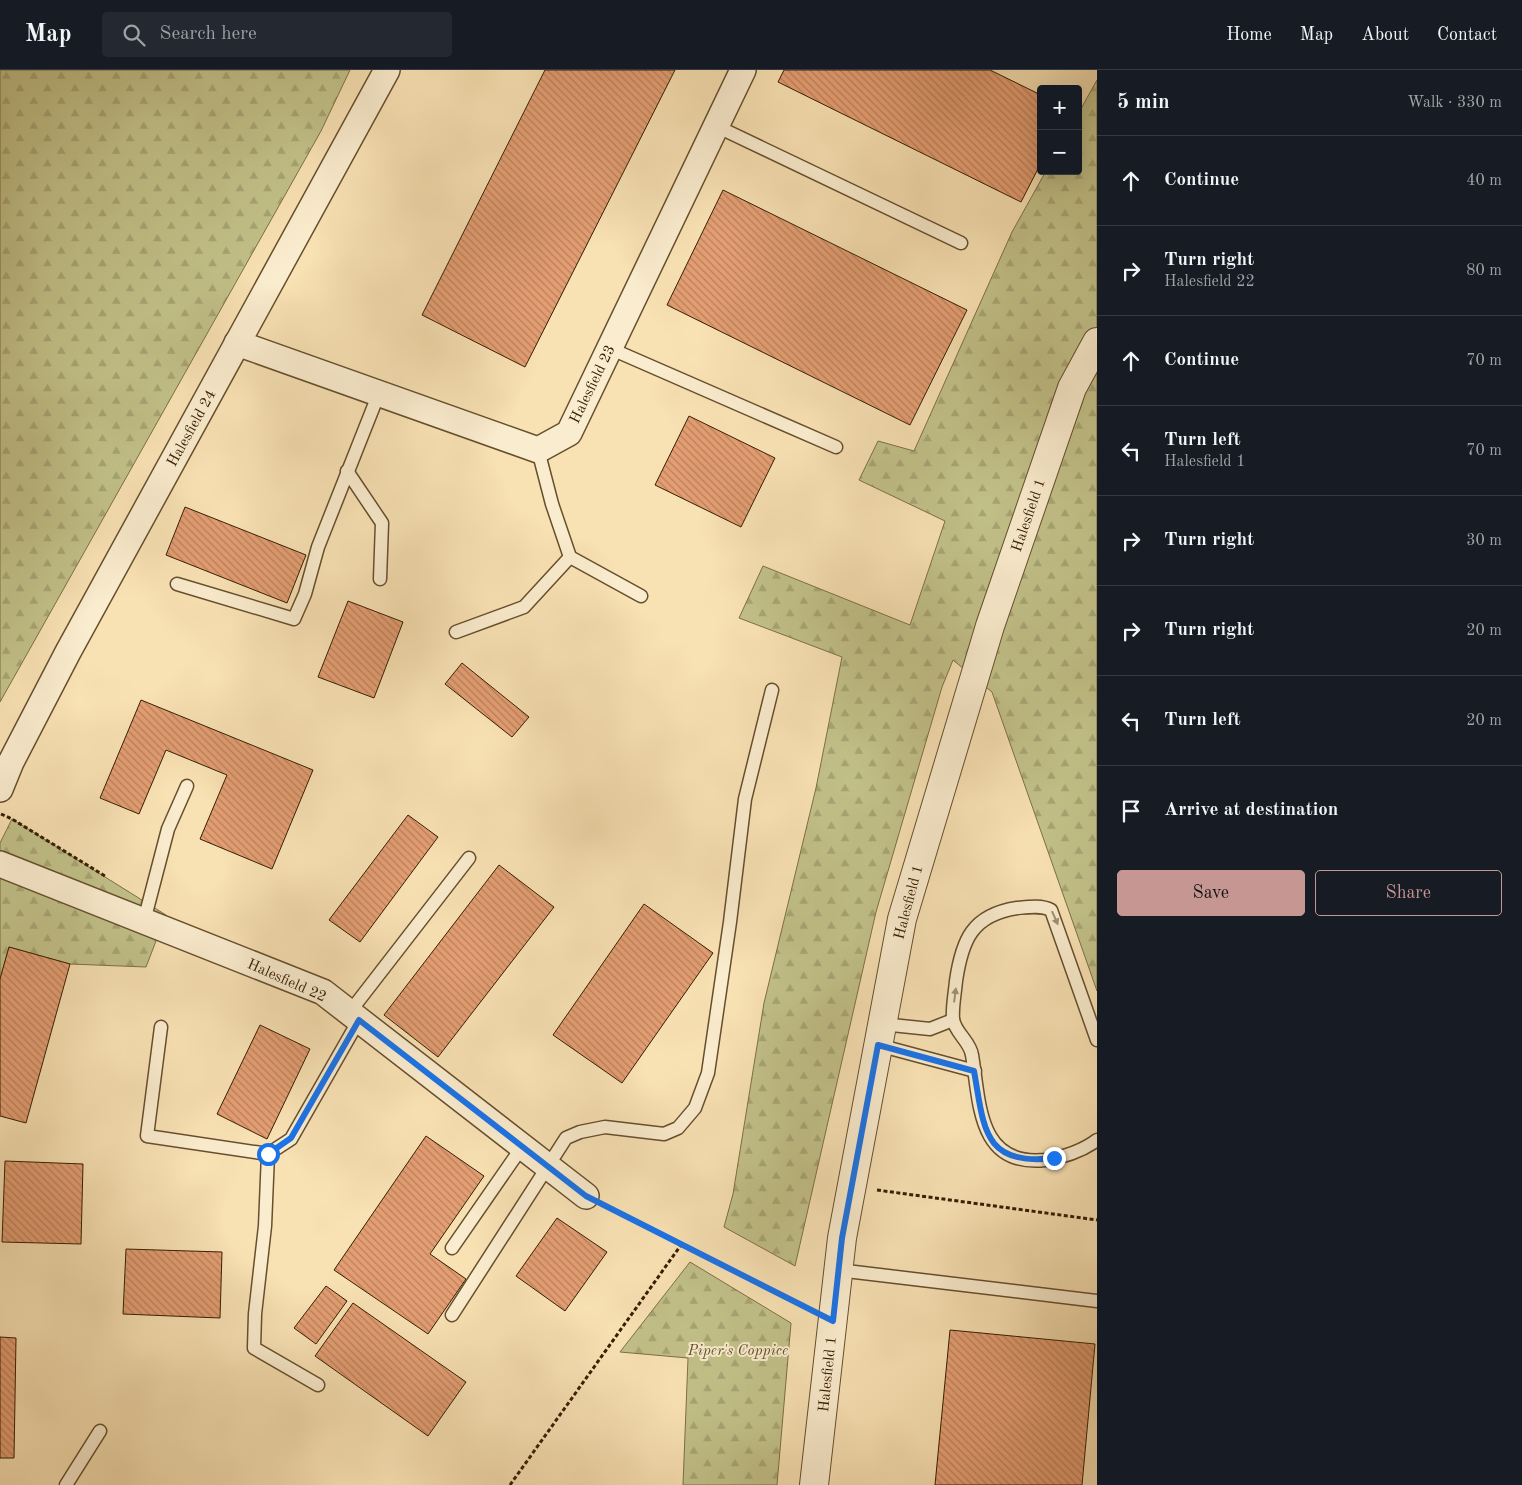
<!DOCTYPE html>
<meta charset="utf-8">
<style>
:root{--surface:#171b24;--page:#242831;--text:#f1f3f6;--muted:#9ea1a6;--line:#363941;--accent:#c59692}
body{margin:0;font-family:"Old Standard TT",serif;background:var(--page);color:var(--text)}
.controls{position:absolute;right:15px;top:15px;display:grid;overflow:hidden;border-radius:5px;box-shadow:0 5px 20px #0002}
.controls button{width:45px;height:45px;display:grid;place-items:center;padding:0;border:0;border-bottom:1px solid var(--line);background:var(--surface);color:var(--text);font:25px sans-serif}
.stop{position:absolute;width:15px;height:15px;margin:-11px;border:4px solid #1a73e8;border-radius:50%;background:#fff}
.stop.end{background:#1a73e8;border-color:#fff;box-shadow:0 1px 5px #0008}
.list{margin:0;padding:0;list-style:none}
h2{display:flex;justify-content:space-between;align-items:center;height:65px;margin:0;padding:0 20px;font-size:21px}
h2 small{font-size:16px;font-weight:400;color:var(--muted)}
.list li{display:grid;grid-template-columns:32px 1fr auto;gap:15px;align-items:center;box-sizing:border-box;height:90px;padding:0 20px;border-top:1px solid var(--line)}
.list b{display:block;font-size:19px;white-space:nowrap}
.list p{margin:0;font-size:16px;white-space:nowrap;color:var(--muted)}
.list em{font-size:16px;font-style:normal;color:var(--muted)}
.actions{display:flex;gap:10px;padding:15px 20px}
.actions a{flex:1;padding:11px 0;border:1px solid var(--accent);border-radius:5px;text-align:center;font-size:18px;color:var(--accent)}
.actions .main{background:var(--accent);color:#111}
.icon{flex:none;width:28px;height:28px;fill:none;stroke:currentColor;stroke-width:2;stroke-linecap:round;stroke-linejoin:round}
.map{position:relative;flex:none;width:1097px;height:1415px;overflow:hidden}
header{display:flex;align-items:center;gap:30px;box-sizing:border-box;height:70px;padding:0 25px;background:var(--surface);border-bottom:1px solid var(--line)}
header strong{font-size:24px}
nav{display:flex;gap:28px;margin-inline-start:auto;font-size:18px}
.search{width:350px;height:45px;background:var(--page);display:flex;align-items:center;gap:12px;box-sizing:border-box;padding:0 18px;border-radius:5px;color:var(--muted);font-size:19px}
main{display:flex}
aside{flex:1;background:var(--surface)}
.map>svg:first-child{display:block}
.forest{fill:url(#forest-firs);stroke:#7c7044}
.building{fill:url(#building-back-hatch);stroke:#351e00}
.lines{fill:none;stroke-linecap:round;stroke-linejoin:round}
.service-casing{stroke:#664f2d;stroke-width:15}
.minor-casing{stroke:#664f2d;stroke-width:28}
.tertiary-casing{stroke:#664f2d;stroke-width:30}
.path{stroke:#351e00;stroke-width:3;stroke-dasharray:4 2.5;stroke-linecap:butt}
.service{stroke:#faecce;stroke-width:12}
.minor{stroke:#faecce;stroke-width:25}
.tertiary{stroke:#faecce;stroke-width:28}
.oneway{fill:#a18f71}
.route{stroke:#1a73e8;stroke-width:6}
.labels{text-anchor:middle;stroke-width:4;stroke-linejoin:round;paint-order:stroke}
.street-label{font-size:15px;fill:#351e00;stroke:#faecce}
.park-label{font-size:15px;font-style:italic;fill:#5f4f29;stroke:#faecce}
</style>
<header>
<strong>Map</strong>
<div class="search"><svg class="icon" aria-label="search" viewBox="0 0 24 24"><circle cx="10" cy="10" r="6"/><path d="M15 15l6 6"/></svg>Search here</div>
<nav><a>Home</a><a>Map</a><a>About</a><a>Contact</a></nav>
</header>
<main>
<div class="map">
<svg width="1097" height="1415" viewBox="0 0 1097 1415">
<defs>
<pattern id="forest-firs" width="22" height="20" patternUnits="userSpaceOnUse" patternTransform="scale(1.25)"><rect width="22" height="20" fill="#c2c189"/><path d="M5 1l3.5 6h-7zM16 11l3.5 6h-7z" fill="#a7a574"/></pattern>
<pattern id="building-back-hatch" width="6" height="6" patternUnits="userSpaceOnUse" patternTransform="scale(1.25)"><rect width="6" height="6" fill="#e49e73"/><path d="M-1 5l2 2M0 0l6 6M5-1l2 2" fill="none" stroke="#ba805c"/></pattern>
</defs>
<rect width="100%" height="100%" fill="#f8e1b3"/>
<filter id="stains"><feTurbulence type="fractalNoise" baseFrequency=".004" numOctaves="4"/><feColorMatrix values="0 0 0 0 .2 0 0 0 0 .09 0 0 0 0 .02 0 0 0 .5 -.17"/></filter>
<radialGradient id="worn" r=".72"><stop offset=".6" stop-color="#630" stop-opacity="0"/><stop offset="1" stop-color="#630" stop-opacity=".3"/></radialGradient>
<g class="forest">
<polygon points="0,0 350,0 321,61 0,632"/>
<polygon points="1097,10 1097,921 992,622 953,590 942,617 876,842 795,1196 724,1157 733,1124 764,933 816,718 842,587 739,548 763,496 910,555 945,451 859,410 878,371 914,381 1012,162 1046,101 1078,101 1078,44"/>
<polygon points="12,749 166,845 146,897 70,894 9,877 0,909 0,773"/>
<polygon points="690,1192 791,1253 777,1415 683,1415 688,1288 620,1282"/>
</g>
<g class="building">
<polygon points="545,0 675,0 525,297 422,245"/>
<polygon points="784,0 990,0 1041,25 1041,93 1021,132 778,12"/>
<polygon points="723,120 967,240 910,355 667,235"/>
<polygon points="689,346 775,388 741,457 655,415"/>
<polygon points="185,437 306,485 287,533 166,485"/>
<polygon points="348,531 403,552 374,628 318,607"/>
<polygon points="462,593 529,647 512,667 445,614"/>
<polygon points="141,630 313,700 272,799 200,769 227,705 166,680 139,744 100,728"/>
<polygon points="408,745 438,767 360,872 329,850"/>
<polygon points="499,795 554,837 438,987 384,945"/>
<polygon points="644,834 713,883 622,1013 553,965"/>
<polygon points="9,877 70,894 26,1053 0,1046 0,909"/>
<polygon points="260,955 310,979 267,1069 217,1044"/>
<polygon points="426,1066 484,1106 430,1184 466,1209 428,1264 334,1200"/>
<polygon points="5,1091 83,1094 81,1174 2,1172"/>
<polygon points="557,1148 607,1182 565,1241 516,1206"/>
<polygon points="126,1179 222,1182 220,1248 123,1244"/>
<polygon points="326,1216 347,1231 316,1274 294,1258"/>
<polygon points="353,1233 466,1312 428,1366 315,1286"/>
<polygon points="950,1260 1095,1274 1082,1415 935,1415"/>
<polygon points="0,1267 16,1268 14,1388 0,1388"/>
</g>
<g class="lines">
<defs>
<g id="service">
<polyline points="716,56 961,173"/>
<polyline points="609,278 836,377"/>
<polyline points="538,380 552,434 570,487 641,526"/>
<polyline points="347,401 382,453 380,509"/>
<polyline points="177,514 294,549 305,524 318,477 379,323"/>
<polyline points="456,562 524,537 570,487"/>
<polyline points="144,851 168,759 187,716"/>
<polyline points="349,943 469,788"/>
<polyline points="882,954 930,959 953,950"/>
<polyline points="161,957 147,1066 268,1084 291,1069 359,950"/>
<path d="M 1097,970 L 1051,840 C 1041,835 1028,837 1017,838 C 972,845 962,870 956,911 C 955,923 952,937 953,949 C 955,963 970,971 972,985 C 980,1032 977,1097 1045,1090 C 1064,1087 1081,1082 1097,1070"/>
<polyline points="878,975 975,1001"/>
<polyline points="268,1084 265,1156 255,1244 254,1278 318,1315"/>
<polyline points="452,1178 522,1077"/>
<polyline points="838,1200 1097,1231"/>
<polyline points="452,1245 566,1068 580,1062 605,1057 664,1064 678,1058 695,1038 708,1003 730,852 745,729 772,620"/>
<polyline points="66,1415 100,1361"/>
</g>
<g id="minor">
<polyline points="237,273 538,380 569,363 743,0"/>
<polyline points="0,719 11,692 68,582 387,0"/>
<polyline points="0,794 323,922 586,1126"/>
</g>
<polyline id="tertiary" points="814,1415 842,1168 902,849 990,556 1072,318 1097,272"/>
</defs>
<use href="#service" class="service-casing"/>
<use href="#minor" class="minor-casing"/>
<use href="#tertiary" class="tertiary-casing"/>
<g class="path">
<polyline points="1,744 12,749 105,806"/>
<polyline points="877,1120 1097,1150"/>
<polyline points="608,1138 807,1238"/>
<polyline points="510,1415 681,1175"/>
</g>
<use href="#service" class="service"/>
<use href="#minor" class="minor"/>
<use href="#tertiary" class="tertiary"/>
</g>
<defs><path id="oneway-solid" d="M-6-.8H1V-3.2L6.5 0L1 3.2V.8H-6Z" transform="scale(1.25)"/></defs>
<g class="oneway">
<use href="#oneway-solid" transform="translate(1055 848) rotate(66)"/>
<use href="#oneway-solid" transform="translate(955 925) rotate(-83)"/>
</g>
<g class="lines">
<path class="route" d="M 268,1084 L 291,1068 L 359,950 L 586,1126 L 833,1251 L 842,1168 L 878,975 L 974,1001 C 984,1056 982,1097 1054,1088"/>
</g>
<g class="labels">
<g class="street-label">
<text transform="translate(592 314) rotate(-64)" y="5">Halesfield 23</text>
<text transform="translate(191 358) rotate(-61)" y="5">Halesfield 24</text>
<text transform="translate(1028 445) rotate(-71)" y="5">Halesfield 1</text>
<text transform="translate(908 832) rotate(-75)" y="5">Halesfield 1</text>
<text transform="translate(287 910) rotate(24)" y="5">Halesfield 22</text>
<text transform="translate(827 1304) rotate(-84)" y="5">Halesfield 1</text>
</g>
<g class="park-label">
<text x="738" y="1285">Piper's Coppice</text>
</g>
</g>
<rect width="100%" height="100%" filter="url(#stains)"/>
<rect width="100%" height="100%" fill="url(#worn)"/>
</svg>
<div class="controls">
<button>+</button>
<button>−</button>
</div>
<div class="stop" style="left:268px;top:1084px"></div>
<div class="stop end" style="left:1054px;top:1088px"></div>
</div>
<aside>
<h2>5 min<small>Walk · 330 m</small></h2>
<ul class="list">
<li><svg class="icon" aria-label="ahead" viewBox="0 0 24 24"><path d="M12 20V5M6 11l6-6 6 6"/></svg><div><b>Continue</b></div><em>40 m</em></li>
<li><svg class="icon" aria-label="right" viewBox="0 0 24 24"><path d="M7 20v-9h11M14 6l5 5-5 5"/></svg><div><b>Turn right</b><p>Halesfield 22</p></div><em>80 m</em></li>
<li><svg class="icon" aria-label="ahead" viewBox="0 0 24 24"><path d="M12 20V5M6 11l6-6 6 6"/></svg><div><b>Continue</b></div><em>70 m</em></li>
<li><svg class="icon" aria-label="left" viewBox="0 0 24 24"><path d="M17 20v-9H6M10 6l-5 5 5 5"/></svg><div><b>Turn left</b><p>Halesfield 1</p></div><em>70 m</em></li>
<li><svg class="icon" aria-label="right" viewBox="0 0 24 24"><path d="M7 20v-9h11M14 6l5 5-5 5"/></svg><div><b>Turn right</b></div><em>30 m</em></li>
<li><svg class="icon" aria-label="right" viewBox="0 0 24 24"><path d="M7 20v-9h11M14 6l5 5-5 5"/></svg><div><b>Turn right</b></div><em>20 m</em></li>
<li><svg class="icon" aria-label="left" viewBox="0 0 24 24"><path d="M17 20v-9H6M10 6l-5 5 5 5"/></svg><div><b>Turn left</b></div><em>20 m</em></li>
<li><svg class="icon" aria-label="arrive" viewBox="0 0 24 24"><path d="M6 21V4h12l-3 4 3 4H6"/></svg><div><b>Arrive at destination</b></div></li>
</ul>
<div class="actions"><a class="main">Save</a><a>Share</a></div>
</aside>
</main>
